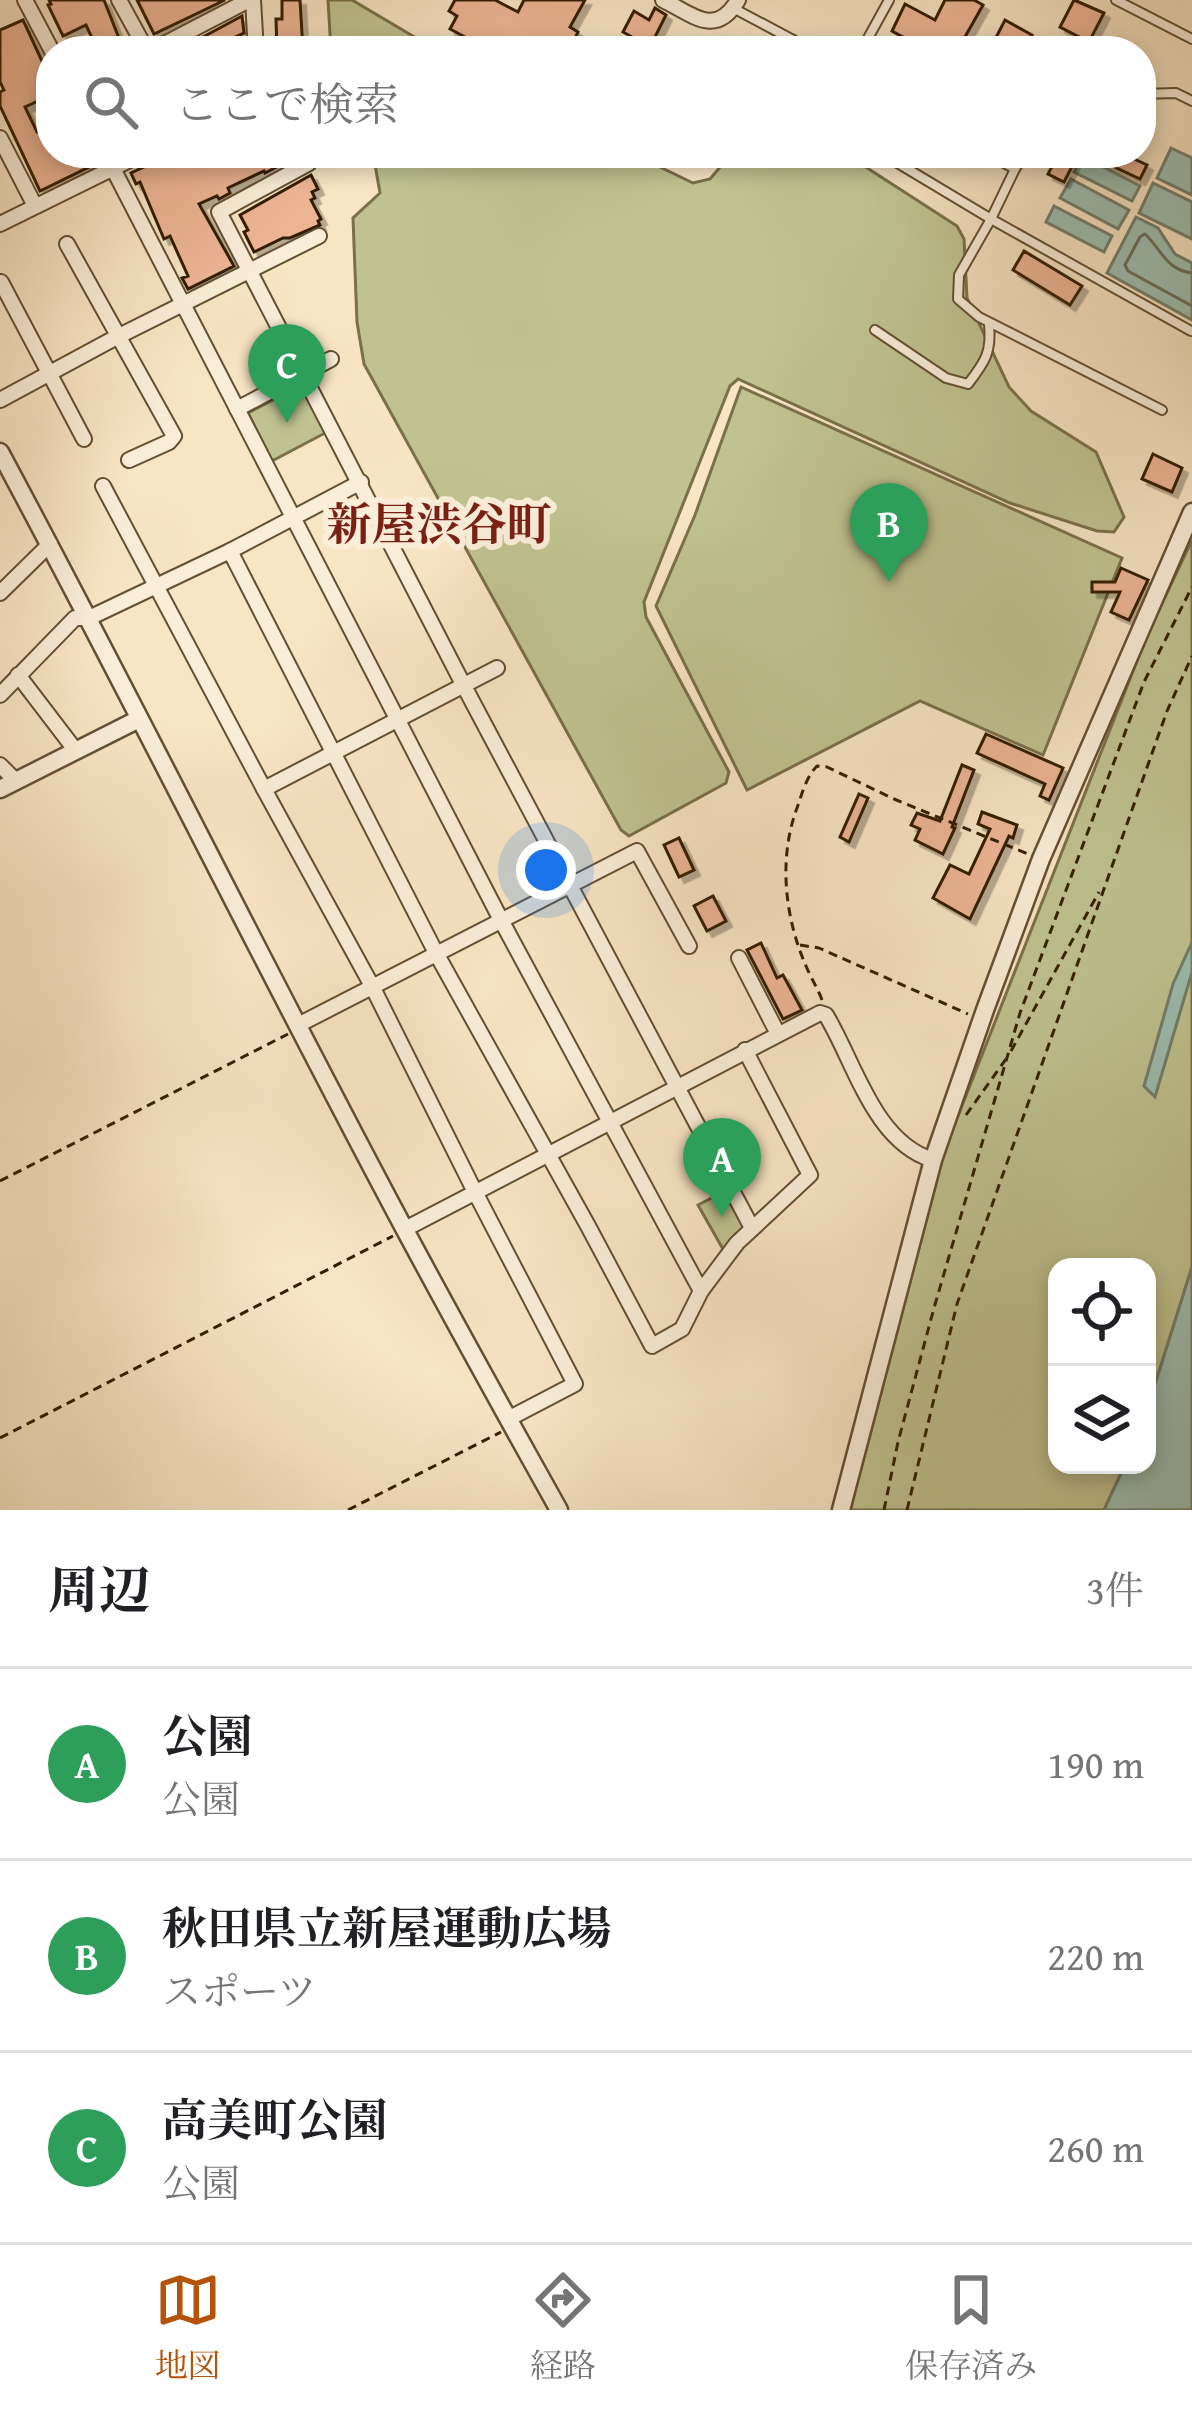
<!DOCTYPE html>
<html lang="ja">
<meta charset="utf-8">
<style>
:root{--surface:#fff;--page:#f2f2f2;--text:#202124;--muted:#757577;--line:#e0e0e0;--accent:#b45309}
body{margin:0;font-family:"Gentium Book Plus","Noto Serif JP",serif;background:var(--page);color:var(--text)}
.controls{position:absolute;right:36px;bottom:36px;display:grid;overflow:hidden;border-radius:24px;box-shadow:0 6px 18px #0003}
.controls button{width:108px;height:108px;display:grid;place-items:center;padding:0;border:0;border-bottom:3px solid var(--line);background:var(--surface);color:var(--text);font:60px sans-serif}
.you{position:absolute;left:546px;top:870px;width:42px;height:42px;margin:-30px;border:9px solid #fff;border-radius:50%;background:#1a73e8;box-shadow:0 0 0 18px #1a73e833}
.badge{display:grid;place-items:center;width:78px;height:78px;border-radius:50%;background:var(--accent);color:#fff;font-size:39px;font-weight:700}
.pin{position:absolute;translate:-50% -99px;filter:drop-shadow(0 3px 6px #0008)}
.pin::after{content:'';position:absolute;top:63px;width:42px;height:36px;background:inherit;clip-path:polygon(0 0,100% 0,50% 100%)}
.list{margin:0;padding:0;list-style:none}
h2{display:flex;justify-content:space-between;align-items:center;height:156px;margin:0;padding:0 48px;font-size:51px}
h2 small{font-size:39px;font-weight:400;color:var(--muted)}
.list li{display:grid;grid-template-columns:78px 1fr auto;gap:36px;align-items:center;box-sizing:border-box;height:192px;padding:0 48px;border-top:3px solid var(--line)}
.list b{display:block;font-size:45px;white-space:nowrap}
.list p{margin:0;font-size:39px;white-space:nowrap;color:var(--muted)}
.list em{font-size:39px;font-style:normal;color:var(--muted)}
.icon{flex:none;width:66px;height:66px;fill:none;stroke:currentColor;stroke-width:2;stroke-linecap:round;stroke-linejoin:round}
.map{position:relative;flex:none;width:1192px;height:1510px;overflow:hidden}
.search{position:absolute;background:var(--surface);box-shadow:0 6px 18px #0003;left:36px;right:36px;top:36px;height:132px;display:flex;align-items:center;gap:30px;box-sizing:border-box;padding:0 42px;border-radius:48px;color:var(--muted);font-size:45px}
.sheet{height:732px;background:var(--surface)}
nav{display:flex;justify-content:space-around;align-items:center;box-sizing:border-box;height:168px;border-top:3px solid var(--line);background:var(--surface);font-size:33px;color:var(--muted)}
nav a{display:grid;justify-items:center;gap:6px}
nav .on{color:var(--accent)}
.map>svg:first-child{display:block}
.green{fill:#c0c391;stroke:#7a704a;stroke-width:3}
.water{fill:#9dbfb3;stroke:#737e6c;stroke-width:3}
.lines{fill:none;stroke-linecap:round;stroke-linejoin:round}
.shore{stroke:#686e5a;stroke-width:3}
.building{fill:#edb594;stroke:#331d02;stroke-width:3;filter:url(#shadow)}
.service-casing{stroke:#644f32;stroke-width:12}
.minor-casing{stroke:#644f32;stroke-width:18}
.tertiary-casing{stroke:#644f32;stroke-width:21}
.path{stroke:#331d02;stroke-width:3;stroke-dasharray:9 6;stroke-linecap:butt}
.service{stroke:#faeed9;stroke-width:8}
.minor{stroke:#faeed9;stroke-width:14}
.tertiary{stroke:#faeed9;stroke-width:16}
.labels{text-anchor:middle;stroke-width:12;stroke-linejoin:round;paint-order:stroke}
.quarter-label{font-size:45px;font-weight:bold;fill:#7a1f14;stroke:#faeed9}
</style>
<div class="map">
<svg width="1192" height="1510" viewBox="0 0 1192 1510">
<defs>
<filter id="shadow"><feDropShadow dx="5.5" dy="5.5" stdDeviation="0" flood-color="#0004"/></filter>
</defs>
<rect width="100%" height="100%" fill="#f8e5c4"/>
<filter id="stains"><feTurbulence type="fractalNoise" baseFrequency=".00167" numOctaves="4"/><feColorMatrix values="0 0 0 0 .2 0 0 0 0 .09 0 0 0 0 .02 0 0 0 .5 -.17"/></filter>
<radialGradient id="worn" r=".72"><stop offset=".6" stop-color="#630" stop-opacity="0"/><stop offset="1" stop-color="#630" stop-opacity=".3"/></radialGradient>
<g class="green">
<polygon points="328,0 352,0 438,51 331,51"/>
<polygon points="373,153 631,153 693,183 710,179 732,153 844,153 957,226 964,239 967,298 1009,387 1031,411 1096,452 1124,517 1114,532 1097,531 1010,503 738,379 730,386 644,602 646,617 729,772 726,783 629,836 621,830 364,364 357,322 353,218 380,193"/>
<polygon points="302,385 327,432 272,461 248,413"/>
<polygon points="741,387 1122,558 1043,755 920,701 747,790 656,606 695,515"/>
<polygon points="1192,540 1192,1267 1147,1410 1147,1267 1057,1267 1057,1465 1125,1465 1104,1510 850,1510 945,1149 1148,633"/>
<polygon points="725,1191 745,1228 724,1251 698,1205"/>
</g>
<g class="water">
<polygon points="1171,148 1192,158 1192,195 1157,178"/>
<polygon points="1082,156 1140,186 1132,201 1074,172"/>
<polygon points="1071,179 1129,210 1118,229 1060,198"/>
<polygon points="1153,183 1192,202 1192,239 1139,213"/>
<polygon points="1054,206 1112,236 1104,252 1046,222"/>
<polygon points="1136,217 1158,228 1175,254 1192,263 1192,320 1107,273"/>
<polygon points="1192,942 1192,972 1155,1097 1144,1086 1173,984"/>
<polygon points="1192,1267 1192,1510 1104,1510 1125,1465 1147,1465 1147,1410"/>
</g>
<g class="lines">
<path class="shore" d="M 1192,273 C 1166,270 1162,250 1145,234 L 1140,237 L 1125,265 L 1128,271 L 1192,306"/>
</g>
<g class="building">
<polygon points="49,0 104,0 124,51 98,51 86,25 63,36 48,5 51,4"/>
<polygon points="137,0 225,0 154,34"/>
<polygon points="282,0 300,0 303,51 277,51 276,19 282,19"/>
<polygon points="455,0 495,0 518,12 524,0 585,0 570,27 578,32 575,38 602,51 491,51 450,29 457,16 449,11"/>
<polygon points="945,0 974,0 983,5 957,51 945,45 942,51 929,51 892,31 905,4 935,20"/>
<polygon points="1074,0 1104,13 1089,42 1060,27"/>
<polygon points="655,8 666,15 650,47 623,32 634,11 649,20"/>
<polygon points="242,16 244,33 224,42 229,51 183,51 205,40 203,37"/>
<polygon points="23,20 47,72 44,74 51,90 51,95 25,107 37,132 43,130 47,138 51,137 51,153 94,153 95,159 89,162 91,166 40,191 0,106 0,92 4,90 0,82 0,30"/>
<polygon points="1005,20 1032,35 1023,51 989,51"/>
<polygon points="160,153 230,153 235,163 256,153 304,153 265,173 264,171 228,188 230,193 219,199 217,196 199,204 234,266 188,289 182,278 188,276 170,236 164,239 140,182 136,184 131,173 150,164 155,156"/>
<polygon points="1059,153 1079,153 1064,182 1048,174"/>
<polygon points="1085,153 1121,153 1147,165 1140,179"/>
<polygon points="311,175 318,189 312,192 315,198 311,200 321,219 318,221 320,225 290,238 283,238 254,252 244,232 248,230 240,215"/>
<polygon points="1024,251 1082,286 1070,305 1013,270"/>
<polygon points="1153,454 1182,468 1172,492 1142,479"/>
<polygon points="1121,568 1148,580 1129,620 1111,612 1120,592 1092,592 1092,582 1115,582"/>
<polygon points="986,734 1063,768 1049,800 1040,796 1045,784 977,753"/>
<polygon points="962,765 974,770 952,827 955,828 943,854 915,840 920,829 911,825 917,813 940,821"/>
<polygon points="859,794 868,798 849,842 840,837"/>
<polygon points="982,812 1017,825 1013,838 1009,836 970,919 933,898 950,865 969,874 990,829 978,824"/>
<polygon points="679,838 694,870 679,877 664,845"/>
<polygon points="713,896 726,921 707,931 694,906"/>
<polygon points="761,943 777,978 783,975 802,1010 783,1019 747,950"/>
</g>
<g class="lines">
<defs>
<g id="service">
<polyline points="1116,0 1192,39"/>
<polyline points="733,8 814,51"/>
<polyline points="861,51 889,0"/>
<polyline points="1141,94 1176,93 1192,101"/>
<polyline points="881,153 991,219 959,275 958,299 979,317 1162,410"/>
<polyline points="986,153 1015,169 991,219 1191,331"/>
<polyline points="1015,169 1025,153"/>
<path d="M 875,330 L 946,378 L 968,384 C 985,362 992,352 989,324"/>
</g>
<g id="minor">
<polyline points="25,0 52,51"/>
<polyline points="119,0 147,51"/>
<polyline points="253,0 256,51"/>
<path d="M 663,0 C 693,15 716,38 738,0"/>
<polyline points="151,51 249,0"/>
<polyline points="0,138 35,206"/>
<polyline points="105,153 501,920 701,1291"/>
<polyline points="309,163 219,212 464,686 752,1228"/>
<polyline points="0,224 144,153"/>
<polyline points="67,244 174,436 169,442 129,460"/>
<polyline points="1,282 84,439"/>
<polyline points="0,400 113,339 319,236"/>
<polyline points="237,409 331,359"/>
<polyline points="103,486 264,789 372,986 475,1192 575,1384 508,1419"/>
<polyline points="230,551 436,953 588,1226 652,1346 682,1329 701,1291 737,1243 810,1175 745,1050"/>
<polyline points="0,593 50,544"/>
<polyline points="18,675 76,751"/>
<polyline points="0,695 75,618 89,618 230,551 361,482"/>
<polyline points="0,765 16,781"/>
<polyline points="264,789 497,668"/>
<polyline points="739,958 778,1034"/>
<polyline points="298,1025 637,851 689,946"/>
<path d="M 405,1229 L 820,1013 L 826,1015 C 855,1063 874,1142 933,1160"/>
</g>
<g id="tertiary">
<path d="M 0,452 C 138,709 267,972 405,1230 C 455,1323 507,1417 559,1510"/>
<polyline points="0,789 139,719"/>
<polyline points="841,1510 933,1160 985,1010 1041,859 1192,512"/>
</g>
</defs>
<use href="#service" class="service-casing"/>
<use href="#minor" class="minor-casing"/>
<use href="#tertiary" class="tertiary-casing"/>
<g class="path">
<polyline points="800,945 819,948 968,1014"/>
<path d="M 822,1000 C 818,989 811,978 806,966 C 785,918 778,859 797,808 C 802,794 806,777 817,766 L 827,767 L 894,799 L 1028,854"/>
<polyline points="1011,1051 1099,892"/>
<polyline points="966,1115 1006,1059"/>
<polyline points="0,1181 288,1034"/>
<polyline points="0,1438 393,1236"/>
<polyline points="348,1510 501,1432"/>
<polyline points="884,1510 898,1442 934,1308 1020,1013 1144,682 1192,587"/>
<polyline points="907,1510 957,1304 1167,711 1192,656"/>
</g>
<use href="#service" class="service"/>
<use href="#minor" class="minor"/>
<use href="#tertiary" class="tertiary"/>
</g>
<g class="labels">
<g class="quarter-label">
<text x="439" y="540">新屋渋谷町</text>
</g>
</g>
<rect width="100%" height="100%" filter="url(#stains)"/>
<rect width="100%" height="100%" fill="url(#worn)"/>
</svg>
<div class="controls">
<button><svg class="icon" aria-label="locate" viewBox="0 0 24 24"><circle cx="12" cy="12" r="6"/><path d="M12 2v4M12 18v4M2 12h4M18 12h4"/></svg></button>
<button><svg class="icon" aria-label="layers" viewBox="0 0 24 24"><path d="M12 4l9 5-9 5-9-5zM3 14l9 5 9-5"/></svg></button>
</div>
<div class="you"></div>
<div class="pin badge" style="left:722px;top:1217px;background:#2e9e5b">A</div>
<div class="pin badge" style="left:889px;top:582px;background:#2e9e5b">B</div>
<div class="pin badge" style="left:287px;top:423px;background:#2e9e5b">C</div>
<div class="search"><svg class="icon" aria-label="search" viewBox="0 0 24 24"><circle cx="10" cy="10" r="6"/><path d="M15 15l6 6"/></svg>ここで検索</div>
</div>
<section class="sheet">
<h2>周辺<small>3件</small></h2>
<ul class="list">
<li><span class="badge" style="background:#2e9e5b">A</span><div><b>公園</b><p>公園</p></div><em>190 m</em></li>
<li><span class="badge" style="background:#2e9e5b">B</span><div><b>秋田県立新屋運動広場</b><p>スポーツ</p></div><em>220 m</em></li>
<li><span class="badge" style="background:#2e9e5b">C</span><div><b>高美町公園</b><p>公園</p></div><em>260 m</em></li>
</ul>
</section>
<nav>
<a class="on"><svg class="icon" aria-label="map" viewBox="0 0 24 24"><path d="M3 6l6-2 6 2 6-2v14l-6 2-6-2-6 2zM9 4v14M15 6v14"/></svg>地図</a>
<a><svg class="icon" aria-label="directions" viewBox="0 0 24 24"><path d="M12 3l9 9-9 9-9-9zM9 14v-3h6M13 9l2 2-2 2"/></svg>経路</a>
<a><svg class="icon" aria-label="saved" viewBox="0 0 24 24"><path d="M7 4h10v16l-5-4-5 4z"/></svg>保存済み</a>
</nav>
